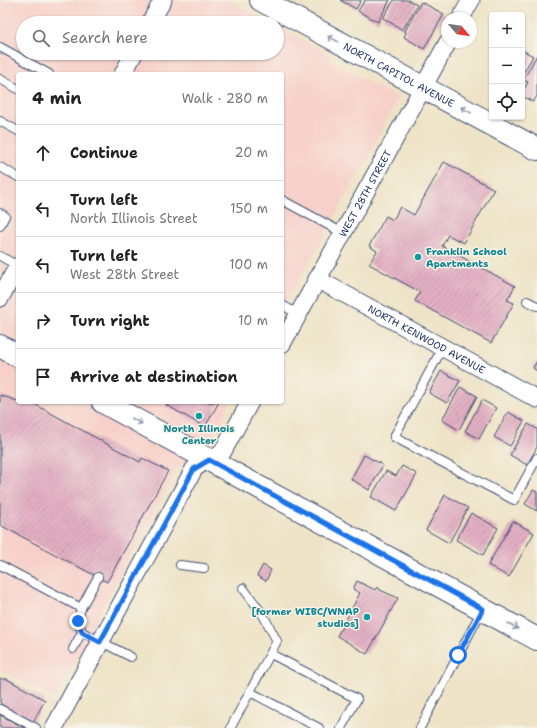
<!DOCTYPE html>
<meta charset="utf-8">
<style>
:root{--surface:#fff;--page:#f2f2f2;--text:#222;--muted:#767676;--line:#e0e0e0}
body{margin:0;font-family:"Shantell Sans",sans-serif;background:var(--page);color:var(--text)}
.controls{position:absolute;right:12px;top:12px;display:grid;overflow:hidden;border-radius:4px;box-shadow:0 1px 3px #0004}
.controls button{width:36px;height:36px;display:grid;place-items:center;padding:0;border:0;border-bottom:1px solid var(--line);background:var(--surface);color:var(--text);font:20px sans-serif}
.compass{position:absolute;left:441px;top:12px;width:36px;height:36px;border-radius:50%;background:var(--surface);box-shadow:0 1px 3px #0004;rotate:119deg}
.stop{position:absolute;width:12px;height:12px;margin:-9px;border:3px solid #1a73e8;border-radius:50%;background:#fff}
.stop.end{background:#1a73e8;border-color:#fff;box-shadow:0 1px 4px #0008}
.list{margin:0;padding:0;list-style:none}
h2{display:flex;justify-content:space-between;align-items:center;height:52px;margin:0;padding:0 16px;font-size:17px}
h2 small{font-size:13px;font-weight:400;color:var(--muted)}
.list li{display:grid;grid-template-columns:26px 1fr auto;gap:12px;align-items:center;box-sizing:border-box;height:56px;padding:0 16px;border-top:1px solid var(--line)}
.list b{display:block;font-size:15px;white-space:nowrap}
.list p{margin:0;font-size:13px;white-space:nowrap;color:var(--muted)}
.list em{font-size:13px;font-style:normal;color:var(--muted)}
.icon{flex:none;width:22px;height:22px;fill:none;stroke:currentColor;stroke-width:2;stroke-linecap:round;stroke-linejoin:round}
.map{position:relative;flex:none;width:537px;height:728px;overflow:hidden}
.search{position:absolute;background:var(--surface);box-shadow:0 1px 3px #0004;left:16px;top:16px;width:268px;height:44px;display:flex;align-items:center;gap:10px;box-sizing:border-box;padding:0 14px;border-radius:22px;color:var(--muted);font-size:15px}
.panel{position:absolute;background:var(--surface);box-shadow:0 1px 3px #0004;left:16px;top:72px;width:268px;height:332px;border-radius:4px}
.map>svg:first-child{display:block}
.built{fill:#f7d0c9}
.building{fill:url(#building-hatch)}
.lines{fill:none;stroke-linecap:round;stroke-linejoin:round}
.service-casing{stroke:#3b4a6e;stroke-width:10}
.minor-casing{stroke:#3b4a6e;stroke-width:19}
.secondary-casing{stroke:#3b4a6e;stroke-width:24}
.service{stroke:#fff;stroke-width:8}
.minor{stroke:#fff;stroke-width:17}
.secondary{stroke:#fff;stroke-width:22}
.oneway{stroke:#8d97ae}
.route{stroke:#1a73e8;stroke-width:5}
.culture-dot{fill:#0f9aa8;stroke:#f7f3e8;stroke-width:1.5}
.labels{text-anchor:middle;stroke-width:3;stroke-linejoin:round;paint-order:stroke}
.street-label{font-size:10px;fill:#1b2f5e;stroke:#f7f3e8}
.culture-label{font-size:10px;font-weight:bold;fill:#0d838f;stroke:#f7f3e8;text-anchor:start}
</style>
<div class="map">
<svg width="537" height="728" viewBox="0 0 537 728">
<defs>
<pattern id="building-hatch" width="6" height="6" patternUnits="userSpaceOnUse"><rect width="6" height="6" fill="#e3afc3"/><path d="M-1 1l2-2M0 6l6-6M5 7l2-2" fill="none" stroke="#b78fa2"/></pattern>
</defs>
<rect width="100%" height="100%" fill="#f7f3e8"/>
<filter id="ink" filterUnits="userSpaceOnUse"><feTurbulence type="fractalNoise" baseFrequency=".025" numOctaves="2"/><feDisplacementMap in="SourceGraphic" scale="8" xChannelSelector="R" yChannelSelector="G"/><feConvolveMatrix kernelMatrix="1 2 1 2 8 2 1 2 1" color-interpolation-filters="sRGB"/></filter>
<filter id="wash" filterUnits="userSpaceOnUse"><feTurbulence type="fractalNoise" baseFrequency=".012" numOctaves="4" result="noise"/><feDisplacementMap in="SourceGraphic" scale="16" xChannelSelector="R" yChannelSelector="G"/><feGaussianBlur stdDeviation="0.9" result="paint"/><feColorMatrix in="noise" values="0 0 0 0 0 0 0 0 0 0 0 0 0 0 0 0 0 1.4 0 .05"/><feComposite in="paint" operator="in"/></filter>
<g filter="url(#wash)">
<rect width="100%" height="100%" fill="#eee3c6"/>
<polygon class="built" points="0,0 228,0 271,23 23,23 23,53 277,53 277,26 331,56 329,60 398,98 375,143 327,231 282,309 282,74 18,74 18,402 231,402 212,440 176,470 55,698 0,670"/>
<g id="blocks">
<g class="building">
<polygon points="340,0 361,0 356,9"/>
<polygon points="365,0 390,0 378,22 358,11"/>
<polygon points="394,0 408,0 417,5 403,30 383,18"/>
<polygon points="421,2 444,14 424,49 404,37 406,33 405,31"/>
<polygon points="522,50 533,56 522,75"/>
<polygon points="537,55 537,96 533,102 522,96 522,93 528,82 523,80"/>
<polygon points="444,162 494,189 464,243 448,235 442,246 515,286 507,300 514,303 491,343 415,301 420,292 369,264 377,251 369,246 386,216 393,220 400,207 414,215"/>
<polygon points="537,361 537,371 533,368"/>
<polygon points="441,371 460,381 447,403 429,393"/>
<polygon points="460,387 477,396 459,430 442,420"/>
<polygon points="0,395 23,403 34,404 140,462 142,458 168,471 107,582 0,525"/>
<polygon points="482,400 496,408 479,439 465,431"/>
<polygon points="167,402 219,402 205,427 166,405"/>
<polygon points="508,412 524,421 510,446 494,437"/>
<polygon points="528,424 537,429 537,447 527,465 510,455"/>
<polygon points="364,455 383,465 369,490 351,479"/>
<polygon points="402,466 417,474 396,511 371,497 386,471 396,476"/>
<polygon points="533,490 537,492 537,511 525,504"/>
<polygon points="445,495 468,508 449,543 426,530"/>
<polygon points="471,513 498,528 483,555 456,540"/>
<polygon points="513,521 534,533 509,577 488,565"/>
<polygon points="263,565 271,570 266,581 257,576"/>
<polygon points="357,581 375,590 377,587 380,589 380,590 398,598 367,654 337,636 360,593 353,589"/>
<polygon points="0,678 4,680 5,678 45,700 33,722 2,705 0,702"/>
<polygon points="0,715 25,728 0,728"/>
</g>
</g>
</g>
<g filter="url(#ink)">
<use href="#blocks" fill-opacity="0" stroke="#3b4a6e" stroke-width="1"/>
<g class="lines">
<defs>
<g id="service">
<polyline points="0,47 49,74"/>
<polyline points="0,79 18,89"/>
<polyline points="0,121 18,131"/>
<polyline points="0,167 18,177"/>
<polyline points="282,200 343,233"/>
<polyline points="0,213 5,216 0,226"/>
<polyline points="0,256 18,266"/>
<polyline points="527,301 537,306"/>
<polyline points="282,305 298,314"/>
<polyline points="443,347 394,437 514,500 537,458"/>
<polyline points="0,565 81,608"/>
<polyline points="180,565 204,568"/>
<polyline points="98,577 81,608 78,621 82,632 131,657"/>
<polyline points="73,649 82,632"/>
<polyline points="271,654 357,699 341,728"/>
<polyline points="250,692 319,728"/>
<polyline points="0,709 36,728"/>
<polyline points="231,727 277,641 262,613 243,588"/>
<polyline points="420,728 482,610"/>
</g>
<g id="minor">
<polyline points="461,18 471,0"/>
<polyline points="150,23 163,0"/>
<polyline points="123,74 134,53"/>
<path id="s1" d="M 317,279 L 537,399"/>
<polyline points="0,298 18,266"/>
<path id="s2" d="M 282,344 L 448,42"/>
<path d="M 54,728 L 194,469 C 202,461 213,460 222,453 L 250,402"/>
</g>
<g id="secondary">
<path id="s3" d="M 261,0 L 537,149"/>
<polyline points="0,346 18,356"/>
<polyline points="103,402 537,639"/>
</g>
</defs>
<use href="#service" class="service-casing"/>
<use href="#minor" class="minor-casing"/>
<use href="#secondary" class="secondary-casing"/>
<use href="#service" class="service"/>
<use href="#minor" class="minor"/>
<use href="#secondary" class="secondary"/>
</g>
<defs><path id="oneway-shaft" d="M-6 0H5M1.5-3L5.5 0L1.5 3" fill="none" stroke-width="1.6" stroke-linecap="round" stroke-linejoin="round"/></defs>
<g class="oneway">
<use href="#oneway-shaft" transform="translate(333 39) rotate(-152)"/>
<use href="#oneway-shaft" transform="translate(466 110) rotate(-151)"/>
<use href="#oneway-shaft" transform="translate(137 421) rotate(28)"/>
<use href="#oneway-shaft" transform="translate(513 626) rotate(29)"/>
</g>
</g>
<g class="lines" filter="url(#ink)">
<polyline class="route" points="78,621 82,632 100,642 194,469 209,460 483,609 458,655"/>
</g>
<g class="culture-dot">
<circle cx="418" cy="257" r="4"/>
<circle cx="199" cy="416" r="4"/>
<circle cx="367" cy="617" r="4"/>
</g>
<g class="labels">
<g class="street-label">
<text dy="4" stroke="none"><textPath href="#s3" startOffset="157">NORTH CAPITOL AVENUE</textPath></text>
<text dy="4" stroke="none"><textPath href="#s2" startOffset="172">WEST 28TH STREET</textPath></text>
<text dy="4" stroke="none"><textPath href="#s1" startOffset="125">NORTH KENWOOD AVENUE</textPath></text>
</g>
<g class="culture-label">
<text x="426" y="255">Franklin School<tspan x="426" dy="12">Apartments</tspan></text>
<text x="199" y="432" text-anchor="middle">North Illinois<tspan x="199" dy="12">Center</tspan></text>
<text x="359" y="615" text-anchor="end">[former WIBC/WNAP<tspan x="359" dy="12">studios]</tspan></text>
</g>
</g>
</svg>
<div class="controls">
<button>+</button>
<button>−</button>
<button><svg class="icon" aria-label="locate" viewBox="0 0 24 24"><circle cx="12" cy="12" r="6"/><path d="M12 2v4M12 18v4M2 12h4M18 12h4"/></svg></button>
</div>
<svg class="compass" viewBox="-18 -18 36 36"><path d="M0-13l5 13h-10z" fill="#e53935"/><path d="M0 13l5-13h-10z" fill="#767676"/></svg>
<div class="stop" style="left:458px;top:655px"></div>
<div class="stop end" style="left:78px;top:621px"></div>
<div class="search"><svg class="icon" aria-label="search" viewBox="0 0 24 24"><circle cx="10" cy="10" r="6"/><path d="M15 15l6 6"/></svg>Search here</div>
<section class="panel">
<h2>4 min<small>Walk · 280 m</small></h2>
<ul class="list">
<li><svg class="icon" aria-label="ahead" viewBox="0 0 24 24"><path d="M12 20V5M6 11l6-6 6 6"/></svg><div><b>Continue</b></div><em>20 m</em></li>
<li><svg class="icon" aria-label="left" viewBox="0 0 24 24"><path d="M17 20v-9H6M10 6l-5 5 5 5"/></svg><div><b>Turn left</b><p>North Illinois Street</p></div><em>150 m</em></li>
<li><svg class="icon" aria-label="left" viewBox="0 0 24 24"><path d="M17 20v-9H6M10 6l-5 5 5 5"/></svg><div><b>Turn left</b><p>West 28th Street</p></div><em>100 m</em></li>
<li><svg class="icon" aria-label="right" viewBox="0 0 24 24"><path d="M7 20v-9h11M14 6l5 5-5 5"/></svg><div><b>Turn right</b></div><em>10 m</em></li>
<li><svg class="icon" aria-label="arrive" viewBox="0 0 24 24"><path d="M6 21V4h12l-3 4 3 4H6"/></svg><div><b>Arrive at destination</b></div></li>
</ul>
</section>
</div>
